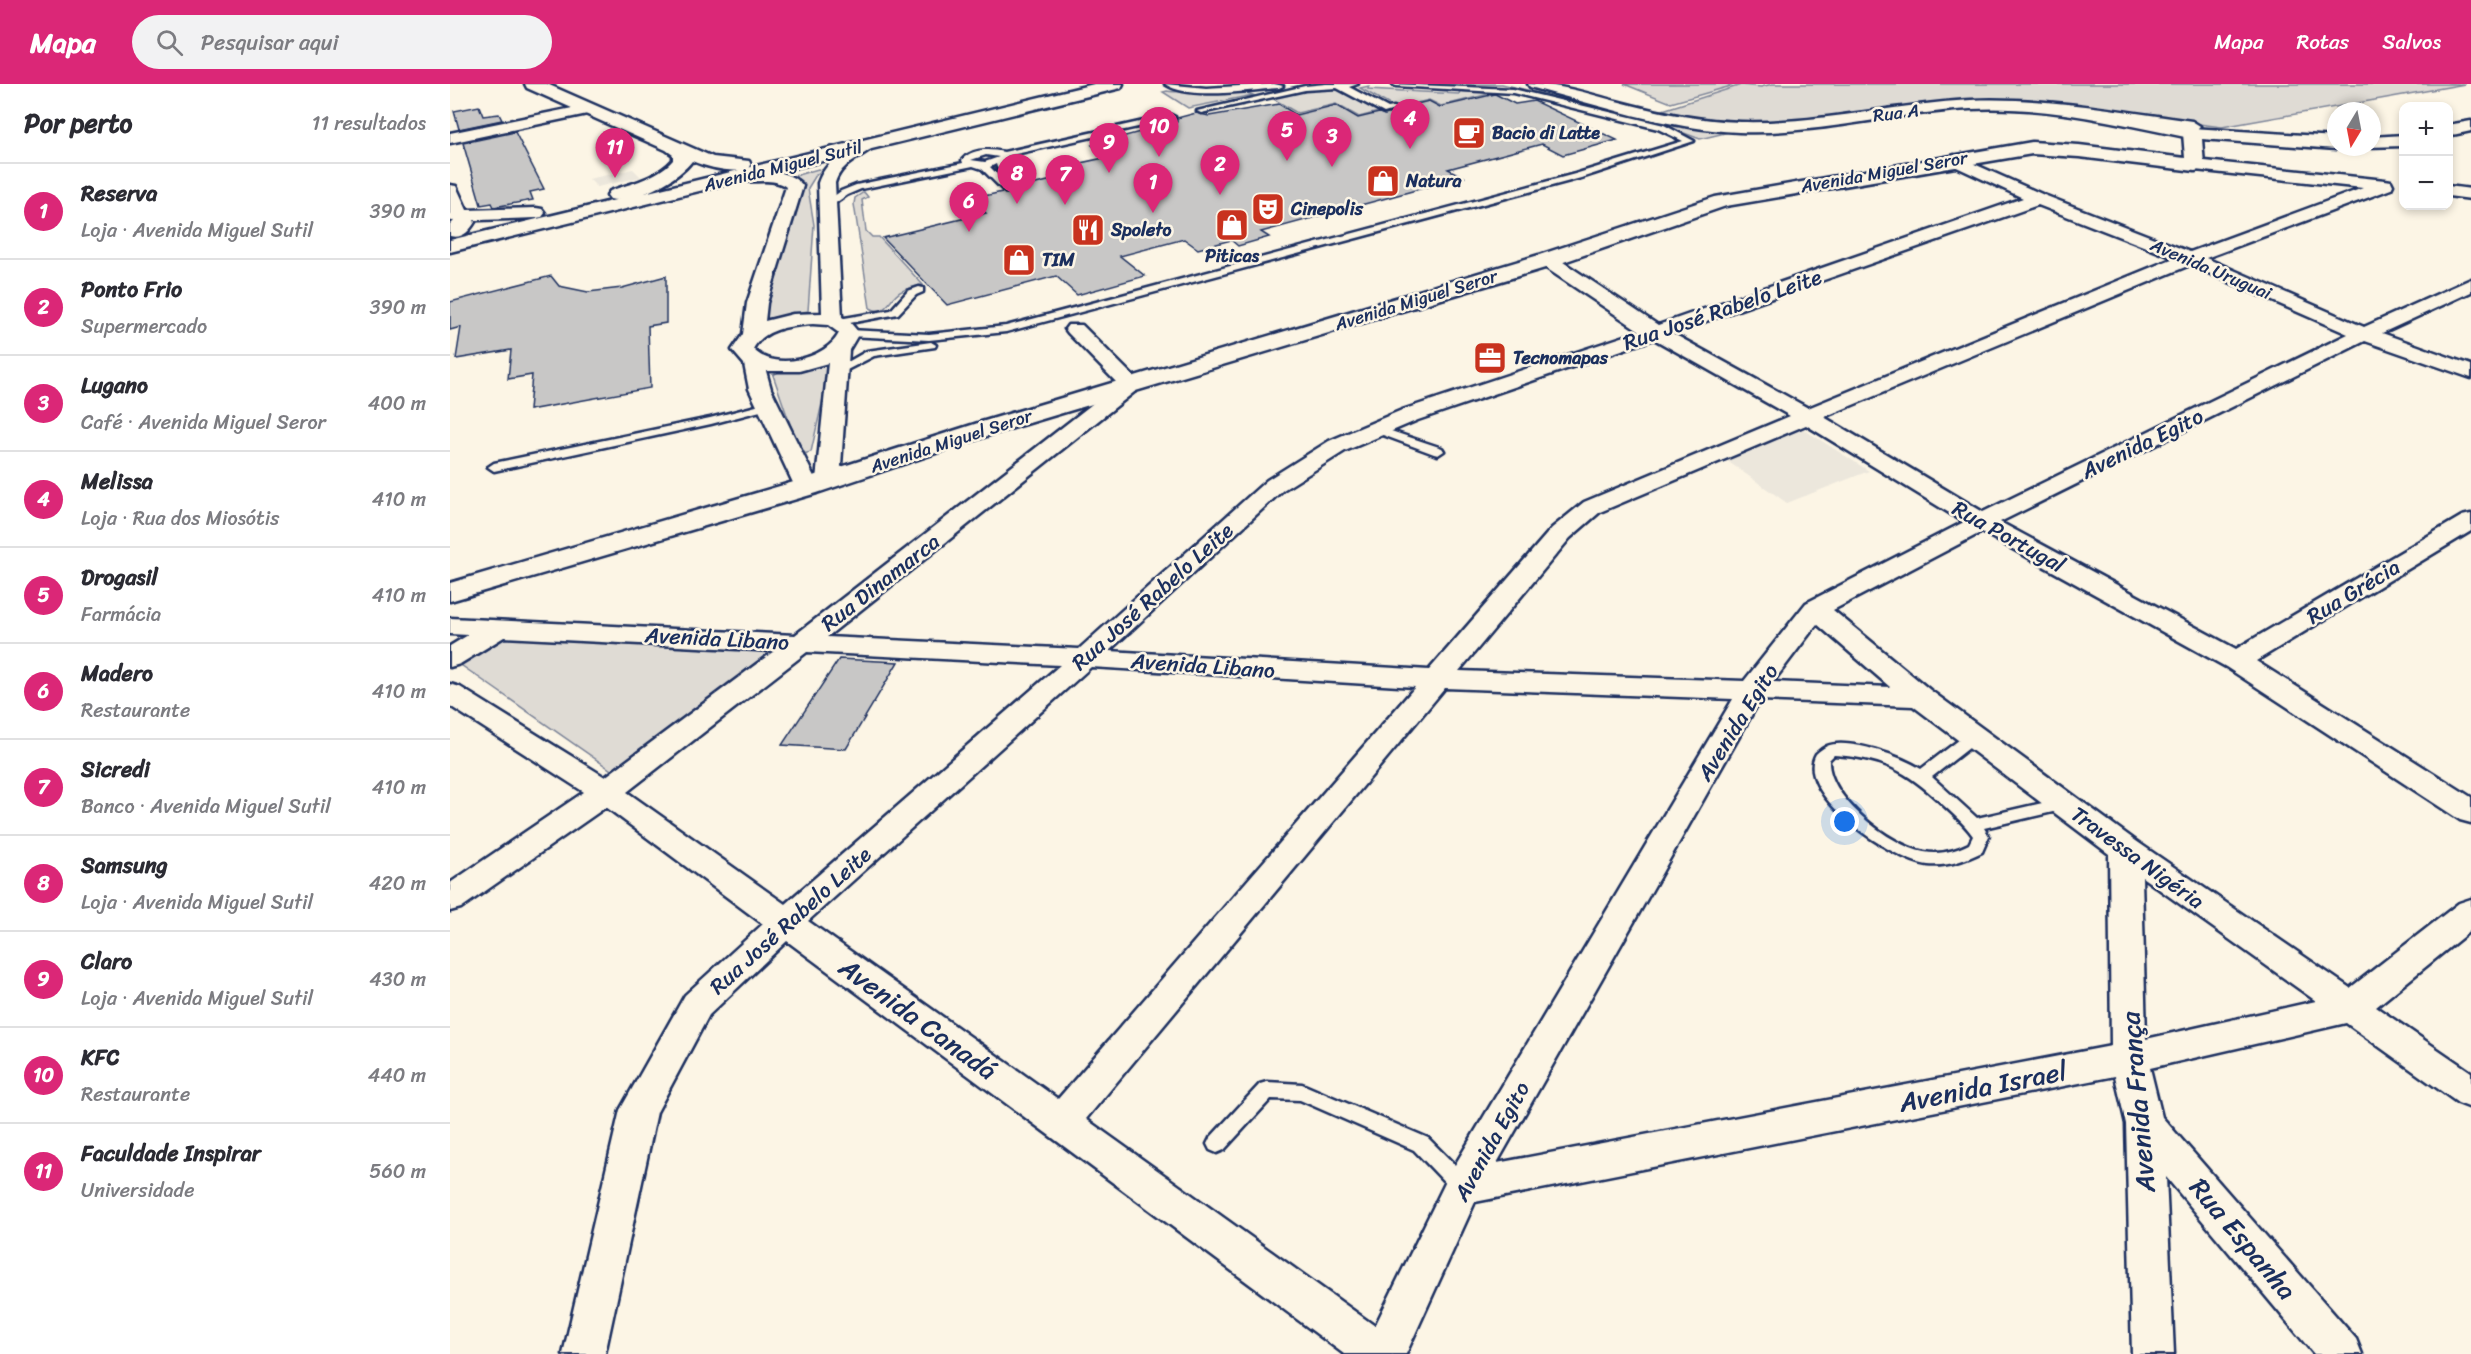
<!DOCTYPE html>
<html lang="pt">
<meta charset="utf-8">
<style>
:root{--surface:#fff;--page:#f2f2f3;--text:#2b2b33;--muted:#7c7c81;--line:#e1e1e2;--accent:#db2777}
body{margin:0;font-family:Sriracha,sans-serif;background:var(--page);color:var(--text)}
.controls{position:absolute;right:18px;top:18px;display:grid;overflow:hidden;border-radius:12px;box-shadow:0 3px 9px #0003}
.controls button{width:54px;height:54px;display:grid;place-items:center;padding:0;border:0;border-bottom:2px solid var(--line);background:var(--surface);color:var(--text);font:30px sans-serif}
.compass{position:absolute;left:1877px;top:18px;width:54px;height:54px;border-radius:50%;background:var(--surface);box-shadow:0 3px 9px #0003;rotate:190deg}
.you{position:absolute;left:1395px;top:738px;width:21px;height:21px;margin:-15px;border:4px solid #fff;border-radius:50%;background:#1a73e8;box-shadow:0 0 0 9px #1a73e833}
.badge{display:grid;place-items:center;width:39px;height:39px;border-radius:50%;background:var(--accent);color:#fff;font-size:20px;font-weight:700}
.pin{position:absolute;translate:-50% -50px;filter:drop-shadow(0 2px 3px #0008)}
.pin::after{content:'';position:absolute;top:32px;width:21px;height:18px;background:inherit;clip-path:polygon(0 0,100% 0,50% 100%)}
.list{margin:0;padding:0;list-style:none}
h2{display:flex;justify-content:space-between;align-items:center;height:78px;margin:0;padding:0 24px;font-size:26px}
h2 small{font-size:20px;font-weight:400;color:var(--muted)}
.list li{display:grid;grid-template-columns:39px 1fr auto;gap:18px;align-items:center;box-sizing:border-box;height:96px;padding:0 24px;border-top:2px solid var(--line)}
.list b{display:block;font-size:22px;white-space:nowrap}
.list p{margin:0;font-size:20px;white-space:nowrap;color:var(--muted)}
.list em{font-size:20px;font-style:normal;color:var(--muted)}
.icon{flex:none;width:33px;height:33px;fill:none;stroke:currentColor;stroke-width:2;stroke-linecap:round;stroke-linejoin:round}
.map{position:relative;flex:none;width:2021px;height:1270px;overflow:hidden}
header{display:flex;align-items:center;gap:36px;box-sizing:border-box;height:84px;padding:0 30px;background:var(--accent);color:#fff}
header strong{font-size:28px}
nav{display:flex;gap:33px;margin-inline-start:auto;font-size:21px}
.search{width:420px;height:54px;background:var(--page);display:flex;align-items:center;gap:15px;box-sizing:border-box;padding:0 21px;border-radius:33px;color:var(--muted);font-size:22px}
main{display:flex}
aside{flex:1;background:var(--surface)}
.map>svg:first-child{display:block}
.built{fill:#ece7dc}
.green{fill:#dfdbd4;stroke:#7d8599;stroke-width:1.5}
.building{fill:#c8c7c6;stroke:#1b2f5e;stroke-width:1.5}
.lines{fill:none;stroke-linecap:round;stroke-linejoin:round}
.service-casing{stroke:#1b2f5e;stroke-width:5}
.minor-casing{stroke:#1b2f5e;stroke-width:5}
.tertiary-casing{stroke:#1b2f5e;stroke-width:5}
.trunk-casing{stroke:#1b2f5e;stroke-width:5}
.service{fill:#fcf5e5;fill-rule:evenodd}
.minor{fill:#fcf5e5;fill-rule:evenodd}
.tertiary{fill:#fcf5e5;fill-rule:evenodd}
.trunk{fill:#fcf5e5;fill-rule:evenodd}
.labels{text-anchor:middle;stroke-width:5;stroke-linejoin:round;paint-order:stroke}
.far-street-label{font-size:18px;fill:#1b2f5e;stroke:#fcf5e5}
.far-poi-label{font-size:18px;font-weight:bold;fill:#1b2f5e;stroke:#fcf5e5;text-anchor:start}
.street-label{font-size:22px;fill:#1b2f5e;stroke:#fcf5e5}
.near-street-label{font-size:27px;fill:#1b2f5e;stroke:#fcf5e5}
</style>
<header>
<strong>Mapa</strong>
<div class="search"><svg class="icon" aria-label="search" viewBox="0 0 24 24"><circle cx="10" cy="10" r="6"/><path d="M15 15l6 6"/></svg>Pesquisar aqui</div>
<nav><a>Mapa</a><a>Rotas</a><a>Salvos</a></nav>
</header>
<main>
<aside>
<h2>Por perto<small>11 resultados</small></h2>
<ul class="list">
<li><span class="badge">1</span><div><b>Reserva</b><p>Loja · Avenida Miguel Sutil</p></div><em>390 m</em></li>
<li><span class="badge">2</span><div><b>Ponto Frio</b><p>Supermercado</p></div><em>390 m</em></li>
<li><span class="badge">3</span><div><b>Lugano</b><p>Café · Avenida Miguel Seror</p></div><em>400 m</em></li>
<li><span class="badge">4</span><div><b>Melissa</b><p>Loja · Rua dos Miosótis</p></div><em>410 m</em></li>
<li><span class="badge">5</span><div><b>Drogasil</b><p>Farmácia</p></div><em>410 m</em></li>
<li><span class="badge">6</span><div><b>Madero</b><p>Restaurante</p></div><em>410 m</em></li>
<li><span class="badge">7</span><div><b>Sicredi</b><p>Banco · Avenida Miguel Sutil</p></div><em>410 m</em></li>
<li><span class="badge">8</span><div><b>Samsung</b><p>Loja · Avenida Miguel Sutil</p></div><em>420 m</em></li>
<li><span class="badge">9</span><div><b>Claro</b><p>Loja · Avenida Miguel Sutil</p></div><em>430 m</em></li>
<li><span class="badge">10</span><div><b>KFC</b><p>Restaurante</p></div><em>440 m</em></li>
<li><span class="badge">11</span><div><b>Faculdade Inspirar</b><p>Universidade</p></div><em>560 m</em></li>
</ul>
</aside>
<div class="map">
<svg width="2021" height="1270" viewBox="0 0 2021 1270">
<rect width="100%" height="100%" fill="#fcf5e5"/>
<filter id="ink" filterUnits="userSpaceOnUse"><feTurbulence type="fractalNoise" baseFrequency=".0167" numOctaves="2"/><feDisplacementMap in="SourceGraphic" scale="12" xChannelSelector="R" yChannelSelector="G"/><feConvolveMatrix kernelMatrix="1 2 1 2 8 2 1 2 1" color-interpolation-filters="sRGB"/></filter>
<g filter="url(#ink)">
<g class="built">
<polygon points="183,85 191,93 147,103 139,95"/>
<polygon points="1353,345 1419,387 1337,419 1273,374"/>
</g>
<g class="green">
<polygon points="1016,0 1052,0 1221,41 1279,48 1250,55 1218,43 1065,6 1023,3 1024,0"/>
<polygon points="1174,0 1277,0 1281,2 1221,19"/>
<polygon points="1322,0 2015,0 1772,43 1579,18 1344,38 1286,40 1251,35 1213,26 1291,1 1311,3"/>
<polygon points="919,2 918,5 1009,10 1010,7 1043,9 991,22 979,16 945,24 910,4"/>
<polygon points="862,5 894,6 932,27 909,33 886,20 847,29 822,14"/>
<path d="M 717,7 C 744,11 777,1 803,11 L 738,24 L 713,8 Z"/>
<polygon points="368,85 372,86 366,91 358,104 364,141 358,227 316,235 314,232 355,100 344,92"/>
<path d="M 414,108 L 418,113 L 412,116 L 416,147 L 422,153 L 429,153 L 473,201 C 465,202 457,204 450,208 C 439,215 436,233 420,224 L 404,120 L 405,114 Z"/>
<polygon points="375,279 380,280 380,284 361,368 353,370 340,340 323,291 330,287"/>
<polygon points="53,548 337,563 167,690 8,579"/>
</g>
<g class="building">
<polygon points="1045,10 1065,20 1084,17 1167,56 1113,71 1092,60 998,85 1014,93 811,148 819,153 788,162 781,156 748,165 734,155 670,172 695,192 627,211 606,192 497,221 433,154 536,129 521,115 552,108 555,110 576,107 578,102 622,91 612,83 658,73 642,61 727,38 727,34 746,29 759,32 829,20 846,31 886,21 908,34 929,29 935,31 949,27 950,24 979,17 990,23"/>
<polygon points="29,22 33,32 49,30 52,36 9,45 4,27"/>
<polygon points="65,48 94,105 80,108 83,116 44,123 42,119 31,121 13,59"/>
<polygon points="101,192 109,202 138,208 172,204 216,192 216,239 198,242 200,304 79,326 82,291 58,295 61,266 6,275 11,243 0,246 0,218"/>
<polygon points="389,575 448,578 396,665 332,661"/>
</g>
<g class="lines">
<defs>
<g id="service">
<path d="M 715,0 L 756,4 L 824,0 L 833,2 L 829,4 C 799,6 740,17 715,0 Z"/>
<polygon points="876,0 908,0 899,3 938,24 944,23 948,25 934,29 887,4 855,6 751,29 747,27 855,2"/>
<polygon points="942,0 1063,5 1214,41 1244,57 1131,94 556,248 479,256 399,252 394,249 399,246 479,250 556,242 1125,90 1233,57 1208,45 1063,9 946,2"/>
<path d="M 721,31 L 725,33 L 724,35 L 557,72 L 554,81 L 576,101 L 576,105 L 555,108 L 532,85 L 523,82 L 411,105 L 397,111 L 380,123 L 372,121 L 391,107 L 406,101 L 513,79 L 512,76 C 522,64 539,65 554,68 ZM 536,71 L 549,73 L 535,78 L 521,76 ZM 546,80 L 547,83 L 566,102 L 560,103 L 540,83 Z"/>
<polygon points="469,203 473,204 473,208 466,211 448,230 389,241 384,238 389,235 441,226 458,207"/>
<polygon points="481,258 486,261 485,263 424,272 391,289 383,289 382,287 417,267"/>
<polygon points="318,319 322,320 322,324 261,340 44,387 38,383 44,379 260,334"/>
<polygon points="926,342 992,364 994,367 988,371 984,370 922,347 922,343"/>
<path d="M 1523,648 L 1528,649 L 1531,653 L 1528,657 L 1482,693 L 1527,734 L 1614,714 L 1620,716 L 1622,720 L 1620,724 L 1534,744 L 1539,752 L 1532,768 C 1516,776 1497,783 1478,781 C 1444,777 1343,710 1366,670 C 1369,667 1373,664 1377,662 C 1398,653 1453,673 1471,685 L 1518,649 ZM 1384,671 C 1432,674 1456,686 1491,719 C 1502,729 1514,739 1523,752 L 1519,760 C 1505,767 1490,771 1474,768 C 1441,762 1377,713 1379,676 Z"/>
<polygon points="817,998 852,1000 978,1054 1020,1096 1023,1103 1020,1110 1013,1112 1006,1110 964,1066 850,1016 821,1015 774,1066 767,1069 760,1066 757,1060 760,1054 810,1000"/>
</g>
<g id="minor">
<path d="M 1078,0 C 1109,0 1136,9 1166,17 C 1207,28 1249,37 1291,38 C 1369,40 1444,20 1521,16 C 1595,13 1669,27 1742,37 L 1750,42 L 1746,46 L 1748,49 L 1746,52 L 1740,54 C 1667,39 1595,21 1520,25 C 1442,29 1366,51 1289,48 C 1217,45 1148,21 1080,3 Z"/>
<polygon points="137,21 142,23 145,26 142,29 0,59 0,49"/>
<path d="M 415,57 L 423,62 L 421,65 C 406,75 390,82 385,99 L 392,233 L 399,237 L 409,249 L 399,266 L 390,396 L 386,401 L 378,403 L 370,401 L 366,396 L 378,279 L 349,287 L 316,287 L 321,305 L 369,403 L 365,408 L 357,410 L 349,408 L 345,403 L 299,305 L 294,280 L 282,266 L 293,250 L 297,219 L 336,103 C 320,90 293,104 283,92 C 295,77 343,87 353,102 L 317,219 L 315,237 L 343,230 L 372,229 L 368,99 C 374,80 395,62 415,57 ZM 363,240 L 378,241 L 389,249 C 377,275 323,288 303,265 C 314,244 341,242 363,240 Z"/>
<path d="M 1504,71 L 1594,111 L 1740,168 L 1913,104 L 1745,86 L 1739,84 L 1737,81 L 1739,78 L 1745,76 L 1935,96 L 1941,97 L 1943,101 L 1941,105 L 1756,174 L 1914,243 L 2021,195 L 2021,208 L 1932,249 L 2021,281 L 2021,294 L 1915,257 L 1550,438 L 1786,565 L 2012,432 L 2021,430 L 2021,447 L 1806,577 L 2021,713 L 2021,739 L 2010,736 L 1776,583 L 1532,448 L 1383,526 L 1480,606 L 1686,757 L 1900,904 L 2009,819 L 2021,815 L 2021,846 L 1926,923 L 2021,988 L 2021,1024 L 2008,1019 L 1896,939 L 1700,984 L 1712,1033 L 1906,1255 L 1912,1270 L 1864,1270 L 1716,1093 L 1724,1270 L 1682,1270 L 1676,1040 L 1665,992 L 1025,1118 L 956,1270 L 894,1270 L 337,857 L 259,931 L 207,1028 L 155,1270 L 113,1270 L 170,1026 L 235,911 L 313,840 L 156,723 L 11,824 L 0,827 L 0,799 L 134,708 L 0,622 L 0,600 L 10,603 L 155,693 L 324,567 L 54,553 L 10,580 L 0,583 L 0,562 L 18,551 L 0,550 L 0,534 L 345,551 L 668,300 L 618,249 L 615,245 L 618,241 L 632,241 L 692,301 L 688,305 L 377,553 L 629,565 L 817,396 L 879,357 L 952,326 L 1190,247 L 1090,180 L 1088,176 L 1090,172 L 1104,172 L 1208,241 L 1573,114 L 1498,79 L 1496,76 ZM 1588,121 L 1724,174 L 1358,324 L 1222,249 ZM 1740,181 L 1898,250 L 1533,428 L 1374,333 ZM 1204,255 L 1340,332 L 1134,418 L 1102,444 L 979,586 L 659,567 L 833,406 L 895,367 L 968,336 ZM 1356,341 L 1514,438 L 1356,519 L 1294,597 L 1009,587 L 1120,454 L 1150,428 ZM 1367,540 L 1440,603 L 1323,598 ZM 357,568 L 610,581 L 335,820 L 177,708 ZM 641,583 L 965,603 L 608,1015 L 358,837 ZM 995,604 L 1283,615 L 999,1091 L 925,1242 L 636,1035 ZM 1310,616 L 1463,622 L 1659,770 L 1661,962 L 1047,1079 ZM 1692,793 L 1866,917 L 1696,955 Z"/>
<polygon points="0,101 6,102 17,126 86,124 92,125 95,129 92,133 86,134 0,137"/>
<polygon points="1998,102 2021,105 2021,115 1998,112"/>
</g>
<g id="tertiary">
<path d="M 75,0 L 97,0 L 263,73 L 299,77 L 301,81 L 299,85 C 281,89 259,84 242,77 C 229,95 182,121 160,115 L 157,111 L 160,107 C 182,99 207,94 223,76 L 223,71 L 216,66 L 77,4 Z"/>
<polygon points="2021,37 2021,47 1998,52 1998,41"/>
<polygon points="1742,44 1886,53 1886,63 1892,63 1886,65 1752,55 1754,81 1752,85 1745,87 1629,73 1582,70 1276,122 1105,181 546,349 367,409 0,517 0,499 347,397 528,339 1089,171 1265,113 1582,58 1629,61 1735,74 1733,49 1736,45"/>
<polygon points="1954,51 1954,62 1916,63 1922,63 1922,53"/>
</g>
<g id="trunk">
<polygon points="644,0 673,0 671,4 0,168 0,156"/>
<path d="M 10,124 L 17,126 L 25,138 C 19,148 12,155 0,152 L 0,141 L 4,137 L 0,130 L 3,126 Z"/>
</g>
</defs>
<use href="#service" class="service-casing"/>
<use href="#minor" class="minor-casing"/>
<use href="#tertiary" class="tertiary-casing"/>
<use href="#trunk" class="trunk-casing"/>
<use href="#service" class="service"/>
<use href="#minor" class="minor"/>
<use href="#tertiary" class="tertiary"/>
<use href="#trunk" class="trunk"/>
</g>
</g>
<defs>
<symbol id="cafe-square" viewBox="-11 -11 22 22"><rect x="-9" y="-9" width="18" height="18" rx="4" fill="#c8321e" stroke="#fcf5e5"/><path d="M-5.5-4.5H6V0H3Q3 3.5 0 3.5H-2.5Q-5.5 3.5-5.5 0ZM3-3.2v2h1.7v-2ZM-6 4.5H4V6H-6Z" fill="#fff"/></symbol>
<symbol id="shop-square" viewBox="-11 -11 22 22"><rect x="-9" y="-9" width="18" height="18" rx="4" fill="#c8321e" stroke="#fcf5e5"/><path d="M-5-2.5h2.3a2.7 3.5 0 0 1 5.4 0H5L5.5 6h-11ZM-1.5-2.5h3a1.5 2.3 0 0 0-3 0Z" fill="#fff"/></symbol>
<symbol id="theatre-square" viewBox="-11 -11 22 22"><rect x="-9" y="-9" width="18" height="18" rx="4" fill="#c8321e" stroke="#fcf5e5"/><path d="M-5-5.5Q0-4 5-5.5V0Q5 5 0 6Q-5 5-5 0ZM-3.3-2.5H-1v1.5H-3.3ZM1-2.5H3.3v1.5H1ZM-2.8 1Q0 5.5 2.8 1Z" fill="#fff"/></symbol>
<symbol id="restaurant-square" viewBox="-11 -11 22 22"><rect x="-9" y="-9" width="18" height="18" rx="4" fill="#c8321e" stroke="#fcf5e5"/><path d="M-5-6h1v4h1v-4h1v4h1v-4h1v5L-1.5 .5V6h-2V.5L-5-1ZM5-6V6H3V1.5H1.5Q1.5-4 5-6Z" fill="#fff"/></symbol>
<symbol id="office-square" viewBox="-11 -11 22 22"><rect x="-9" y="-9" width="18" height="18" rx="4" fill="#c8321e" stroke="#fcf5e5"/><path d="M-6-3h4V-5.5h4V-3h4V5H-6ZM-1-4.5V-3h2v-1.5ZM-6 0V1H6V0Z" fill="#fff"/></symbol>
</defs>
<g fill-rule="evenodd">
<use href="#cafe-square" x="1000" y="30" width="38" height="38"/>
<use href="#shop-square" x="914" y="78" width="38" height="38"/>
<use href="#theatre-square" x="799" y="106" width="38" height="38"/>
<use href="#shop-square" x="763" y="122" width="38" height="38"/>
<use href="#restaurant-square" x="619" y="127" width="38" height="38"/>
<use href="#shop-square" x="550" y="157" width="38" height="38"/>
<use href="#office-square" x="1021" y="255" width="38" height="38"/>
</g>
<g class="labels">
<g class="far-street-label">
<text transform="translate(1446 29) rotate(-7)" y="6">Rua A</text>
<text transform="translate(333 82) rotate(-14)" y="6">Avenida Miguel Sutil</text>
<text transform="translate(1434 88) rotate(-10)" y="6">Avenida Miguel Seror</text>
<text transform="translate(1761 185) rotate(23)" y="6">Avenida Uruguai</text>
<text transform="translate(966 216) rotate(-17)" y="6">Avenida Miguel Seror</text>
<text transform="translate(501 357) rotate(-18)" y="6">Avenida Miguel Seror</text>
</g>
<g class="far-poi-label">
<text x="1042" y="55">Bacio di Latte</text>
<text x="956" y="103">Natura</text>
<text x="841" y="131">Cinepolis</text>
<text x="661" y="152">Spoleto</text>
<text x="782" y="178" text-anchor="middle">Piticas</text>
<text x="592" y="182">TIM</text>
<text x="1063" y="280">Tecnomapas</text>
</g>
<g class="street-label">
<text transform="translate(1272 225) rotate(-19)" y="8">Rua José Rabelo Leite</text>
<text transform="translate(1692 359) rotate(-26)" y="8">Avenida Egito</text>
<text transform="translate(1559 452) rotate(29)" y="8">Rua Portugal</text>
<text transform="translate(430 498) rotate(-38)" y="8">Rua Dinamarca</text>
<text transform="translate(1903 507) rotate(-31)" y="8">Rua Grécia</text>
<text transform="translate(702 512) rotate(-42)" y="8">Rua José Rabelo Leite</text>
<text transform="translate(267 554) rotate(3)" y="8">Avenida Libano</text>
<text transform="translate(753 581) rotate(4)" y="8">Avenida Libano</text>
<text transform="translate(1287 638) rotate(-58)" y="8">Avenida Egito</text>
<text transform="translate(1688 773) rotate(36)" y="8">Travessa Nigéria</text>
<text transform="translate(340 836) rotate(-42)" y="8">Rua José Rabelo Leite</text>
<text transform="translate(1041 1057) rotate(-61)" y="8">Avenida Egito</text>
</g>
<g class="near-street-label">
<text transform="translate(468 935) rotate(36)" y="9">Avenida Canadá</text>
<text transform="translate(1533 1003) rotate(-11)" y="9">Avenida Israel</text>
<text transform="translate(1688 1018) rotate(-95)" y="9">Avenida França</text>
<text transform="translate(1793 1155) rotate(50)" y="9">Rua Espanha</text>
</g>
</g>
</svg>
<div class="controls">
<button>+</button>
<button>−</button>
</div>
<svg class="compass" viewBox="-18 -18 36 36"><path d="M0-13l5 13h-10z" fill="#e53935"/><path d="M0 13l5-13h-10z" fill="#7c7c81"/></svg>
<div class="you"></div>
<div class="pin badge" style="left:703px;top:129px">1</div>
<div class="pin badge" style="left:770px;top:111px">2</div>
<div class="pin badge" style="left:882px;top:83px">3</div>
<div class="pin badge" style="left:960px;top:65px">4</div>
<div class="pin badge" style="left:837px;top:77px">5</div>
<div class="pin badge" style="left:519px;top:148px">6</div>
<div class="pin badge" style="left:615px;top:121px">7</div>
<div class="pin badge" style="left:567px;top:120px">8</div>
<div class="pin badge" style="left:659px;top:89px">9</div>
<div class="pin badge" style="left:709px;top:73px">10</div>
<div class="pin badge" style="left:165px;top:94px">11</div>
</div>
</main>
